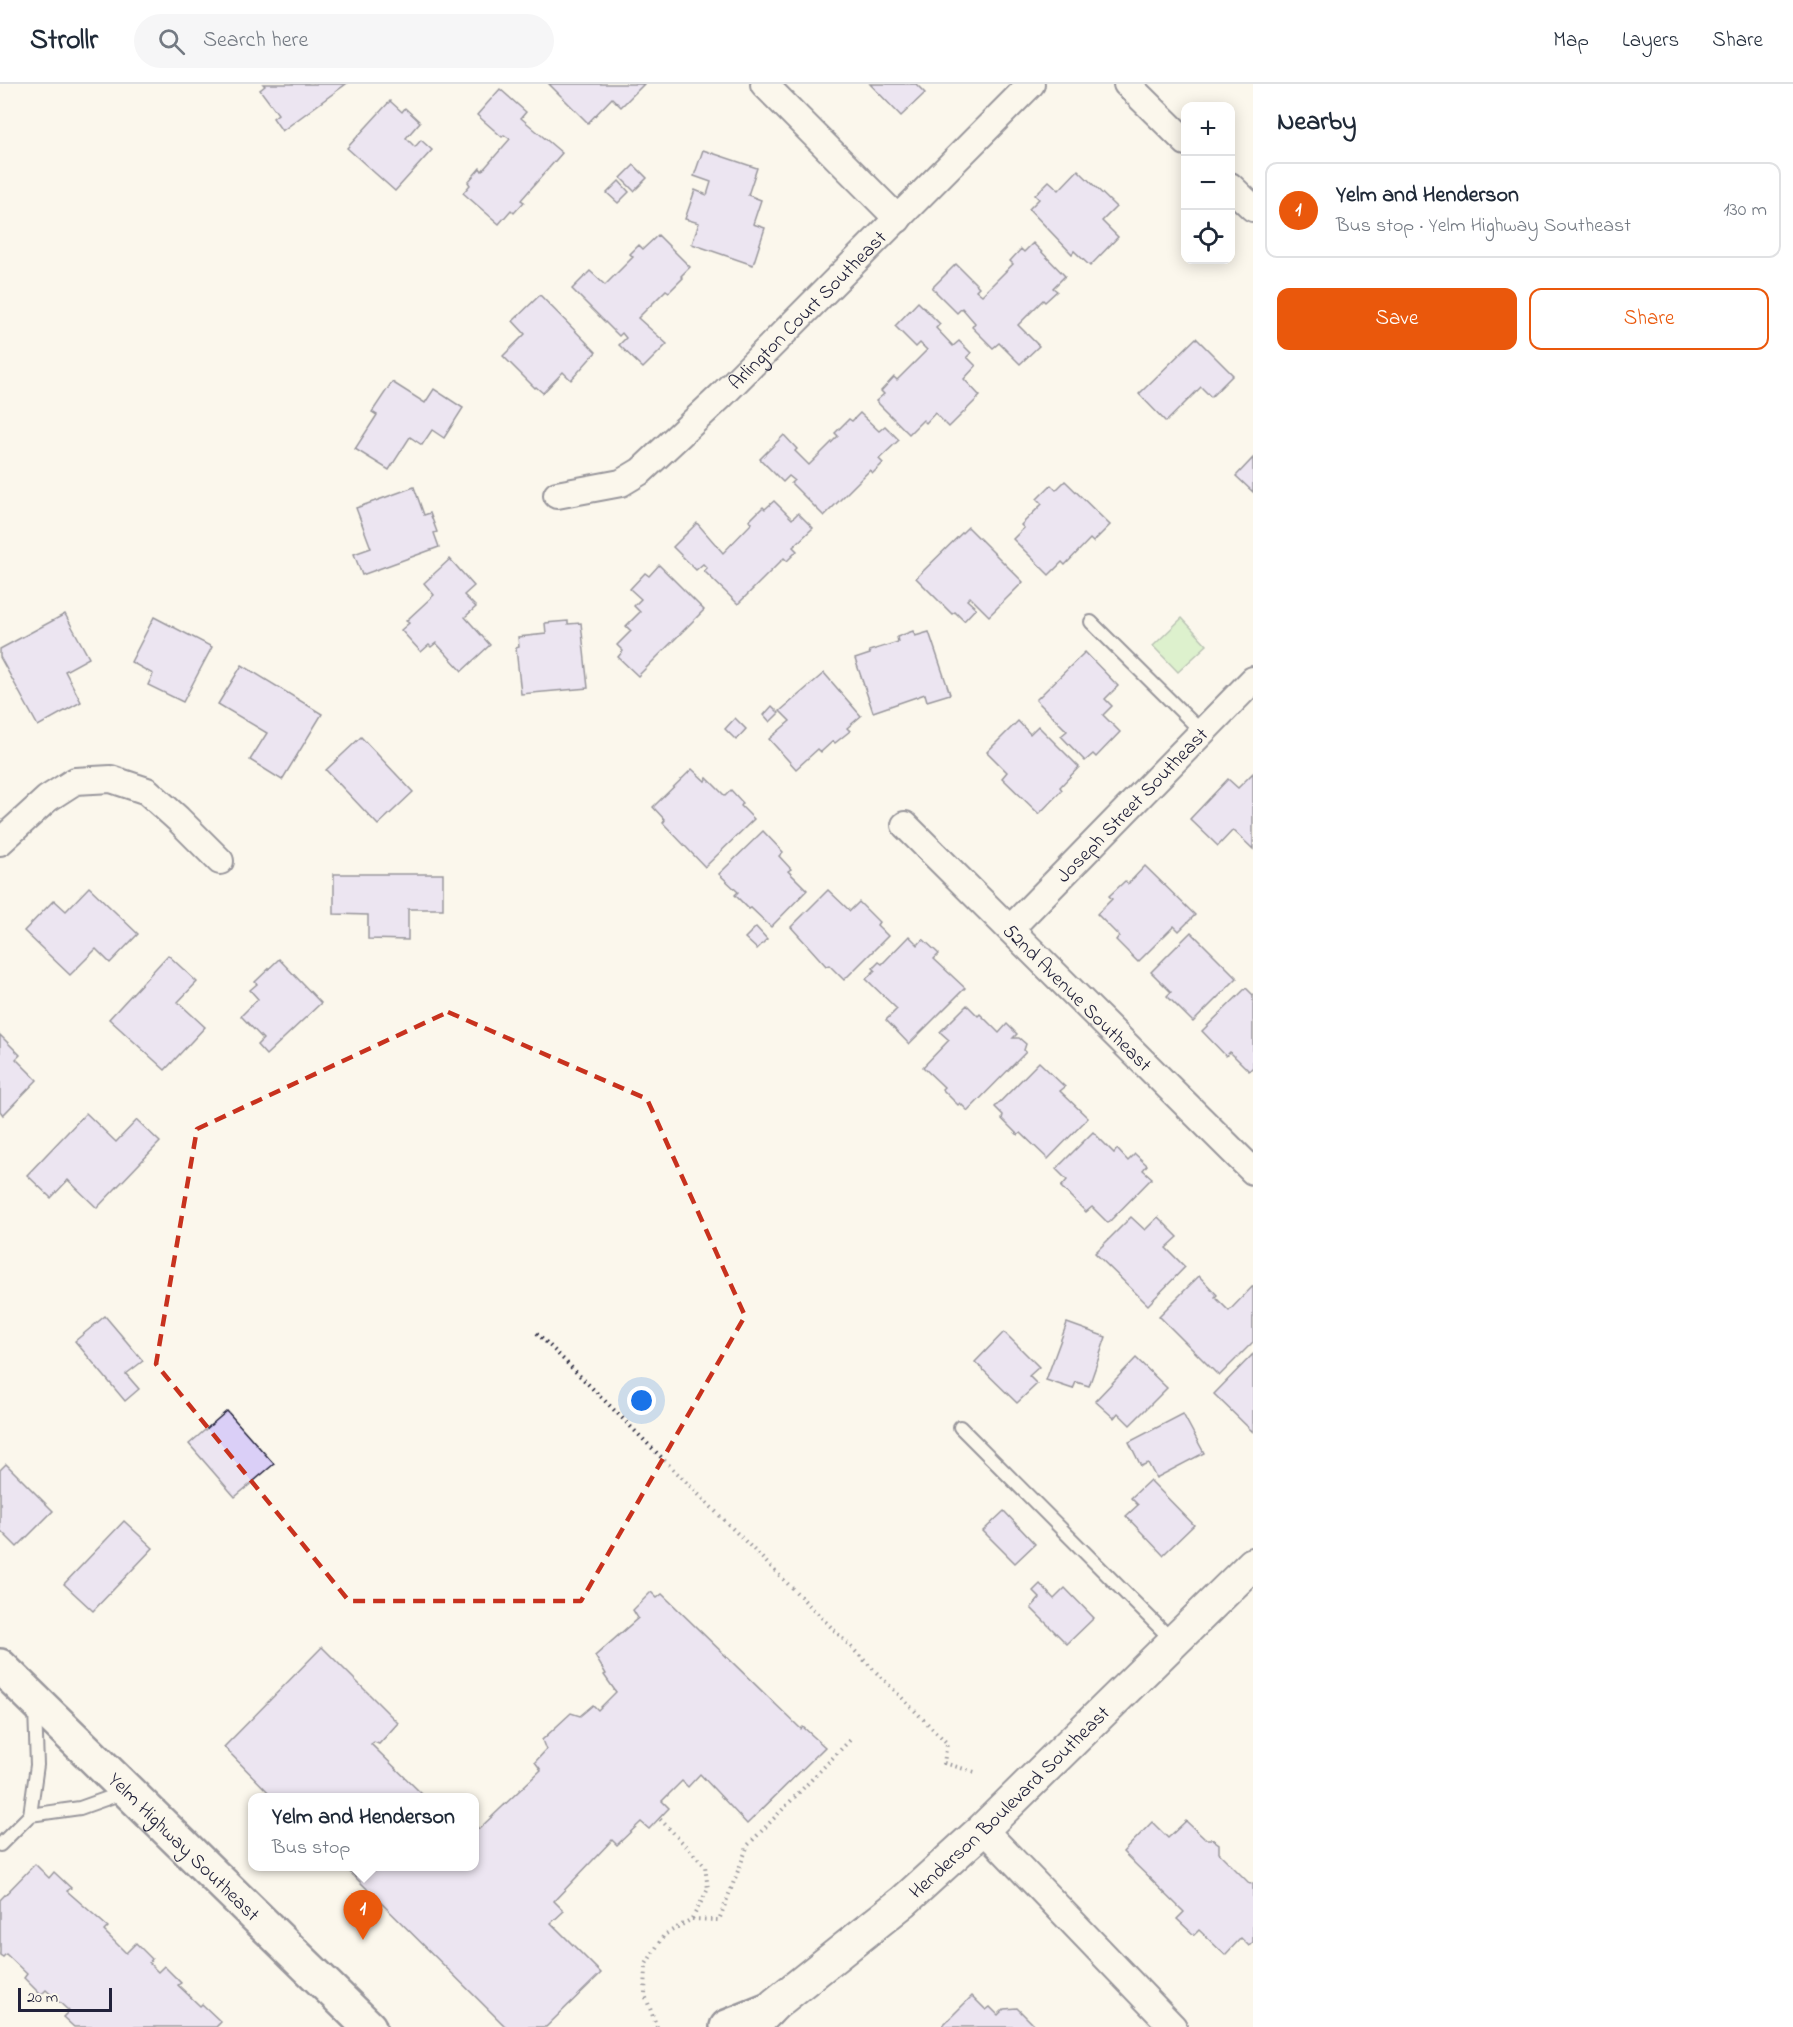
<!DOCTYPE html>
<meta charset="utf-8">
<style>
:root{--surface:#fff;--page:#f6f6f7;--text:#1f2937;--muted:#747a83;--line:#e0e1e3;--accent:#ea580c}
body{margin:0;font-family:"Indie Flower",sans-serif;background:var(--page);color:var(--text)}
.controls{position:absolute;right:18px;top:18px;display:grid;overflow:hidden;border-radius:12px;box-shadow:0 3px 15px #0003}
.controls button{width:54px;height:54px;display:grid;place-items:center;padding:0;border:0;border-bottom:2px solid var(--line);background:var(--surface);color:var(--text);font:30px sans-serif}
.scale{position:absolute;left:18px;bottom:15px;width:94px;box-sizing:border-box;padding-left:6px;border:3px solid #22223b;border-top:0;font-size:16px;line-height:21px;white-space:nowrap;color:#22223b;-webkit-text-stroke:4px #fbf7ec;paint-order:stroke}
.you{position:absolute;left:642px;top:1317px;width:21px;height:21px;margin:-15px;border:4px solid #fff;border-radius:50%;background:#1a73e8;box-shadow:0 0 0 9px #1a73e833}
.badge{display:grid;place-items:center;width:39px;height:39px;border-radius:50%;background:var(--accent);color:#fff;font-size:20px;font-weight:700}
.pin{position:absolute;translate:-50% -50px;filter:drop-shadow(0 2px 3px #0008)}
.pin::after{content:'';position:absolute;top:32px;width:21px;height:18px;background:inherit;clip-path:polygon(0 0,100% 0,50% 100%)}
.popup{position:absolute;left:248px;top:1709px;width:231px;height:78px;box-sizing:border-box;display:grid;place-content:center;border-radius:12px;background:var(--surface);filter:drop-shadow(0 2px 4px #0005);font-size:20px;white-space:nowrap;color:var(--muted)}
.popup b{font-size:22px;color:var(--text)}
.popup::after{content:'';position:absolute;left:50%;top:100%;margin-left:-12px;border:12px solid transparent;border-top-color:var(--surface)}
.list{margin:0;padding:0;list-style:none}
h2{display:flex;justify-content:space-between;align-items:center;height:78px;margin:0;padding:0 24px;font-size:26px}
h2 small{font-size:20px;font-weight:400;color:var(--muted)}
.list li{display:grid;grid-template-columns:39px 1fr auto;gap:18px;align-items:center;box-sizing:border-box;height:96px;margin:0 12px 12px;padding:0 12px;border:2px solid var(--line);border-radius:12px}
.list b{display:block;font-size:22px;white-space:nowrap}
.list p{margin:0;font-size:20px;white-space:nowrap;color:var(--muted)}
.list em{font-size:20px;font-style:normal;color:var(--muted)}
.actions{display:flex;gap:12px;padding:18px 24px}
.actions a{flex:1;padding:14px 0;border:2px solid var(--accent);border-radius:12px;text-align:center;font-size:21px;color:var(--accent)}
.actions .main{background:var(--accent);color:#fff}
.icon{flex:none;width:33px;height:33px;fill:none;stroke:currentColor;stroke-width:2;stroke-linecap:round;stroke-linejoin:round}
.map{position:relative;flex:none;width:1253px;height:1943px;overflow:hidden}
header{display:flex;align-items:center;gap:36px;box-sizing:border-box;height:84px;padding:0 30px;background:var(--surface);border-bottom:2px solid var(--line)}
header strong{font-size:28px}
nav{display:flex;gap:33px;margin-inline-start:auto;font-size:21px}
.search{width:420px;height:54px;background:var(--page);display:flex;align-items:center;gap:15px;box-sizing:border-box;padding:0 21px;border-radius:33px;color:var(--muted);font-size:22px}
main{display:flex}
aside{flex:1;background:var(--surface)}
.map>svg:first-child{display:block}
.green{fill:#b8e8a7;stroke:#6d8571;stroke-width:1.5}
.building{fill:#dacff7;stroke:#22223b;stroke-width:1.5}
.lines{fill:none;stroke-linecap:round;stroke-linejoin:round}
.service-casing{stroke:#22223b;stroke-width:16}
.minor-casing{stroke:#22223b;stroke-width:30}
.tertiary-casing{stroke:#22223b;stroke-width:36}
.secondary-casing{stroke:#22223b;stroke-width:38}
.path{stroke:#22223b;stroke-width:4;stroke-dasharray:1.5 4.5;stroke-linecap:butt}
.service{stroke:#fbf7ec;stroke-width:12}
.minor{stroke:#fbf7ec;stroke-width:26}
.tertiary{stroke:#fbf7ec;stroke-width:32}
.secondary{stroke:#fbf7ec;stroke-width:33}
.marked{fill:none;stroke:#c8321e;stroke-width:4.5;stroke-dasharray:12 8;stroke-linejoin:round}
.labels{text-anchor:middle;stroke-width:4.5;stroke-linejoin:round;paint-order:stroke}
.street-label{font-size:20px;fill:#22223b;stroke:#fbf7ec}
</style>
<header>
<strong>Strollr</strong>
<div class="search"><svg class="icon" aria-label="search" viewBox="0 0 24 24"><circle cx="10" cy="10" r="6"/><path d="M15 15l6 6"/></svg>Search here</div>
<nav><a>Map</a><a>Layers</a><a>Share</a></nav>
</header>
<main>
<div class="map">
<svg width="1253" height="1943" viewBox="0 0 1253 1943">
<rect width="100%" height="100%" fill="#fbf7ec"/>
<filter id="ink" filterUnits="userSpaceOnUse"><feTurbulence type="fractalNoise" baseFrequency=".0167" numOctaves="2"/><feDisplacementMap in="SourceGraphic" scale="12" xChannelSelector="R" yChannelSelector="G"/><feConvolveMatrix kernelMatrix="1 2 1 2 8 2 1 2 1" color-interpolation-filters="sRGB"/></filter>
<g filter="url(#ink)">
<polygon class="green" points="1182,534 1207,561 1178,588 1153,562"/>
<g class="building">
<polygon points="263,0 346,0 282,47 273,34 278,30 260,6 265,2"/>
<polygon points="549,0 644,0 621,23 612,14 588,39"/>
<polygon points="870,0 916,0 925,9 901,32"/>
<polygon points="500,5 526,28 521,34 562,69 521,116 524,118 514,129 511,126 499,140 463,109 470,101 468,98 480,84 482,87 510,55 504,51 502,53 477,31"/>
<polygon points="390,17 402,28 405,24 420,38 406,54 415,63 421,56 432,66 395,107 347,64"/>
<polygon points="703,66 757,84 748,111 761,116 753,140 765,144 753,181 692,160 699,139 685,135 695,106 707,111 711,98 694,92"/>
<polygon points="634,81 647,94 634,107 621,94"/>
<polygon points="1078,86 1116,123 1102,137 1118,153 1090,182 1074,167 1072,170 1029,125 1039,115 1035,111 1049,97 1059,106"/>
<polygon points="619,97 629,108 618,119 607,109"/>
<polygon points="658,151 690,183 681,192 683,194 669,208 666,206 638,234 667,260 643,284 619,261 626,254 622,249 619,252 572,205 590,187 605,201 633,173 630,170 639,161 643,165"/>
<polygon points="1033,159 1065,192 1053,204 1057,207 1045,218 1043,216 1018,241 1039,262 1020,280 999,259 993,264 972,243 975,239 962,224 957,229 932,204 956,180 979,203 976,206 982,211 1013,180 1010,177 1021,165 1024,168"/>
<polygon points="540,211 596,268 571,296 563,288 543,309 536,303 535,304 503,272 525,250 513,237"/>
<polygon points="918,218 940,240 936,244 953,262 959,257 971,269 967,273 976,282 964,295 980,312 949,343 935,329 926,339 923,336 909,350 876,317 884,310 881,307 894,293 897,296 927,266 920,259 916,263 895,242"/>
<polygon points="1196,254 1233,291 1211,313 1201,303 1166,338 1139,310"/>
<polygon points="392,298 425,319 434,305 463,324 444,354 432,346 422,361 410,353 389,386 355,365 377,331 372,328"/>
<polygon points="860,329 879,347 885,342 899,356 879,375 883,379 873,389 870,386 824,432 791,399 794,396 789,392 783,398 760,375 784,351 797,365 795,367 809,381 838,352 835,349 849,335 852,337"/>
<polygon points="1253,374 1253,408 1236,392"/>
<polygon points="1065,397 1110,441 1093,458 1090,455 1065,481 1062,478 1049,491 1013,455 1024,444 1021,441 1042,420 1037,415 1051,401 1056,406"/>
<polygon points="414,403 424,431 430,429 437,448 434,449 439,463 362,491 354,470 371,464 356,424"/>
<polygon points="774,417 792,435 798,429 813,444 793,463 797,467 787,477 784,474 738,520 704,487 707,484 703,480 696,486 673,463 697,439 723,469 752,439 749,437 763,423 765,425"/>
<polygon points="968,443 1023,498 989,532 970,513 967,516 976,524 964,537 955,528 952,530 916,494"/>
<polygon points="450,475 474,502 464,511 476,523 465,533 490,561 462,587 436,559 431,563 429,561 421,568 401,546 409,539 406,537 434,511 424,499"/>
<polygon points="659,481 704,526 638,592 618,573 623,567 617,561 631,547 626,542 640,528 634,522 641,515 630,505 645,489 649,492"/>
<polygon points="65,530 89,574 65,587 81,618 38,642 0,573 0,565"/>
<polygon points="154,533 212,563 183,618 148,601 153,590 131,578"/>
<polygon points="568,537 568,540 581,539 588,604 521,610 516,564 519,563 518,553 546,550 545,539"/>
<polygon points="913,547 915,552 929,548 950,610 927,617 925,610 873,628 855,575 870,570 869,567 898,558 897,553"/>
<polygon points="1085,568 1118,602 1105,615 1112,622 1103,631 1120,648 1096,673 1093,670 1085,677 1061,652 1067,647 1036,616"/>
<polygon points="242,581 322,630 282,696 250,676 267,649 218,620"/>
<polygon points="824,589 861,632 847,644 850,647 835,659 833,657 821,668 818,665 796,685 769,655 790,637 780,627"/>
<polygon points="772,622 779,629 770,638 764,631"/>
<polygon points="735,634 746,645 736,656 725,645"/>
<polygon points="1018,637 1030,650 1038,642 1079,683 1060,703 1062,706 1039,730 1002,694 1007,688 987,668"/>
<polygon points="361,653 413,708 378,741 326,686"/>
<polygon points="692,685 705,697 707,694 725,712 731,706 743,719 741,722 754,735 705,783 663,739 665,736 653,723"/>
<polygon points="1253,689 1253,765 1233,746 1218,762 1190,735 1228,695 1238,704"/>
<polygon points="763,747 783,768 779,772 791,785 788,787 807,806 771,843 751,824 749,825 735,811 738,808 719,790"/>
<polygon points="1145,782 1195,831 1179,847 1174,842 1138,878 1116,856 1119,852 1097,830 1112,815 1109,812 1125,797 1128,800"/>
<polygon points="334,790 443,790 443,825 408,825 408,856 368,855 368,831 334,830"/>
<polygon points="89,803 138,850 110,879 96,865 70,891 24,847 54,816 66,827"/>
<polygon points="828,806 850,827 859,818 879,838 877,841 888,852 844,896 829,881 826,882 791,843"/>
<polygon points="756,843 767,855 757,865 745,854"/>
<polygon points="1191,848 1237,894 1193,938 1167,912 1171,908 1151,888"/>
<polygon points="909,852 918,861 923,855 939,870 934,875 965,904 909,960 886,936 897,925 866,895 875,886 873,884 879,878 882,880"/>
<polygon points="168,871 197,898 178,918 205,943 165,986 109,935"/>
<polygon points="279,875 321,919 266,971 257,961 263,955 241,932 258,915 250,906 257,900 255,898"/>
<polygon points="1246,904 1253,911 1253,983 1249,987 1230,968 1226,972 1202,947"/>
<polygon points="967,921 978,932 980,930 999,949 1007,940 1017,950 1013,954 1019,954 1026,960 1024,966 1026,968 968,1027 960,1019 958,1021 942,1005 944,1003 923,983 949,956 940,948"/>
<polygon points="0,951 20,971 16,975 37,996 3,1031 0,1027"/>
<polygon points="1039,978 1065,1003 1060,1007 1088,1034 1048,1075 1021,1049 1018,1051 1002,1035 1003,1031 995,1023"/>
<polygon points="86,1029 116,1058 137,1036 160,1058 97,1124 68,1096 51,1114 27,1091"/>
<polygon points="1093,1048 1114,1069 1117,1065 1128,1077 1135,1070 1147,1081 1143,1086 1152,1094 1108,1139 1092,1123 1086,1128 1061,1103 1067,1096 1056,1085"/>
<polygon points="1131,1133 1145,1146 1158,1133 1178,1153 1166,1164 1185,1183 1148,1221 1095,1169"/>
<polygon points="1199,1192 1217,1211 1215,1213 1229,1227 1253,1202 1253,1258 1219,1292 1159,1232"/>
<polygon points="105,1232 143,1277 126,1290 139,1305 125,1317 75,1257"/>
<polygon points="1067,1239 1106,1253 1089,1302 1076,1298 1073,1305 1046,1296"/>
<polygon points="1004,1248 1039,1283 1029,1292 1037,1300 1017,1319 975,1278"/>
<polygon points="1253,1270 1253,1348 1214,1310"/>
<polygon points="1136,1274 1167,1304 1130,1341 1118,1329 1114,1334 1095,1317"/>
<polygon points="227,1327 274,1380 235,1413 189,1360"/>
<polygon points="1183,1330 1204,1369 1156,1394 1148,1379 1141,1382 1129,1358"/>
<polygon points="6,1380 53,1427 17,1463 0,1446 0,1386"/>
<polygon points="1150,1396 1194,1441 1163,1471 1126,1432 1138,1421 1131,1414"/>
<polygon points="1004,1427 1035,1460 1015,1479 983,1447"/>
<polygon points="124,1437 153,1464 93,1527 64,1500"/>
<polygon points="1040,1500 1054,1515 1065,1504 1094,1534 1067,1560 1031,1524 1040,1514 1033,1507"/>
<polygon points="651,1508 657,1514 662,1510 801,1645 803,1643 825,1663 747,1740 700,1690 688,1703 682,1697 662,1717 669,1724 649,1745 641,1738 617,1761 612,1756 554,1817 564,1827 551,1839 601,1889 546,1943 506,1943 344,1782 474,1782 474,1740 479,1745 541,1686 535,1678 546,1666 542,1656 571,1629 580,1632 593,1621 598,1626 616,1608 604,1591 606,1590 595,1572 638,1534 633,1526"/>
<polygon points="322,1563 398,1639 379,1660 374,1658 371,1660 426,1714 274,1714 224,1663"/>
<polygon points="1186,1737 1205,1755 1212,1755 1219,1760 1219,1769 1250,1800 1253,1799 1253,1858 1249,1862 1241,1854 1225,1871 1199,1846 1194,1851 1177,1835 1184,1828 1123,1768 1152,1738 1168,1754"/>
<polygon points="35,1780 49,1794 54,1788 71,1804 67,1807 108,1843 104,1847 126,1869 136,1859 152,1875 149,1879 158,1888 164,1882 181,1899 178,1901 200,1922 202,1920 221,1938 216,1943 74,1943 63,1933 69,1927 46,1906 41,1911 24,1894 27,1890 6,1870 3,1873 0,1871 0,1816"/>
<polygon points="972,1912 986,1926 990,1923 998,1931 1004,1925 1017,1924 1036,1943 945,1943 943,1941"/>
</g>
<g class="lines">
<defs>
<g id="service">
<polyline points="1091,538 1202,648"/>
<polyline points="960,1343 1173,1557"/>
<polyline points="35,1625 37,1681 30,1731 80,1724 125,1708"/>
<polyline points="0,1761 30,1731"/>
</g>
<g id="minor">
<polyline points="764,0 898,135"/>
<polyline points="1127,0 1186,58"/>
<polyline points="1230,102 1253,124"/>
<path id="s1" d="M 557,411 L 621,399 L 641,387 L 721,312 L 1031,0"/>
<path id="s2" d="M 905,741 L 1253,1087"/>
<polyline points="0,758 47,715 75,697 111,695 147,707 178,735 220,777"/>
<path id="s3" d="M 1010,845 L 1253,596"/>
<polyline points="983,1745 1173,1943"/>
</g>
<g id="tertiary">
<path id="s4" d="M 752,1943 L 775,1920 L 904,1817 L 983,1745 L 1253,1480"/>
</g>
<g id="secondary">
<path id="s5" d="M 0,1582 L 369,1943"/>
<polyline points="727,1943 767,1927"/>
</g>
</defs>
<use href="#service" class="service-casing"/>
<use href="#minor" class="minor-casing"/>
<use href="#tertiary" class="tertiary-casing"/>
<use href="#secondary" class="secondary-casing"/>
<g class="path">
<polyline points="537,1249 947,1659 944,1679 978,1689"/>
<polyline points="692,1835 719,1836 748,1761 850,1656"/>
<polyline points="657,1943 645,1911 646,1880 664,1851 692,1835 708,1805 705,1782 659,1734"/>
</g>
<use href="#service" class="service"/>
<use href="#minor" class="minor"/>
<use href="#tertiary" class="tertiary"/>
<use href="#secondary" class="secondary"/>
</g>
</g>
<path d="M0 0H1253V1943H0ZM 448,928 L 647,1015 L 745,1232 L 581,1517 L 349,1517 L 156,1280 L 197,1045 Z" fill="#fbf7ec" fill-opacity=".55" fill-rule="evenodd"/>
<path class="marked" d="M 448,928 L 647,1015 L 745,1232 L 581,1517 L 349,1517 L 156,1280 L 197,1045 Z"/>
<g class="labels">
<g class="street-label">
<text dy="7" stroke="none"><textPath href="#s1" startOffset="320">Arlington Court Southeast</textPath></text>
<text dy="7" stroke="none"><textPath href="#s3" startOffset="174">Joseph Street Southeast</textPath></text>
<text dy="7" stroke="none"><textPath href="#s2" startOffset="244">52nd Avenue Southeast</textPath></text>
<text dy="7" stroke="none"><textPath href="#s4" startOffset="342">Henderson Boulevard Southeast</textPath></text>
<text dy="7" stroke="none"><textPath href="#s5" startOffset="258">Yelm Highway Southeast</textPath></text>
</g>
</g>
</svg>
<div class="controls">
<button>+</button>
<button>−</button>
<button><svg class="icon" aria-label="locate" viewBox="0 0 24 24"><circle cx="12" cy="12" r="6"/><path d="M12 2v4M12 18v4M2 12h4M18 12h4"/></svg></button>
</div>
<div class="scale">20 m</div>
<div class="you"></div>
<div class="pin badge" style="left:363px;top:1856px">1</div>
<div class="popup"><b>Yelm and Henderson</b>Bus stop</div>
</div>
<aside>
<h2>Nearby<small></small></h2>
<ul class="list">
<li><span class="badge">1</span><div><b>Yelm and Henderson</b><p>Bus stop · Yelm Highway Southeast</p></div><em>130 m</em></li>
</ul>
<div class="actions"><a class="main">Save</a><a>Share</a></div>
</aside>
</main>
